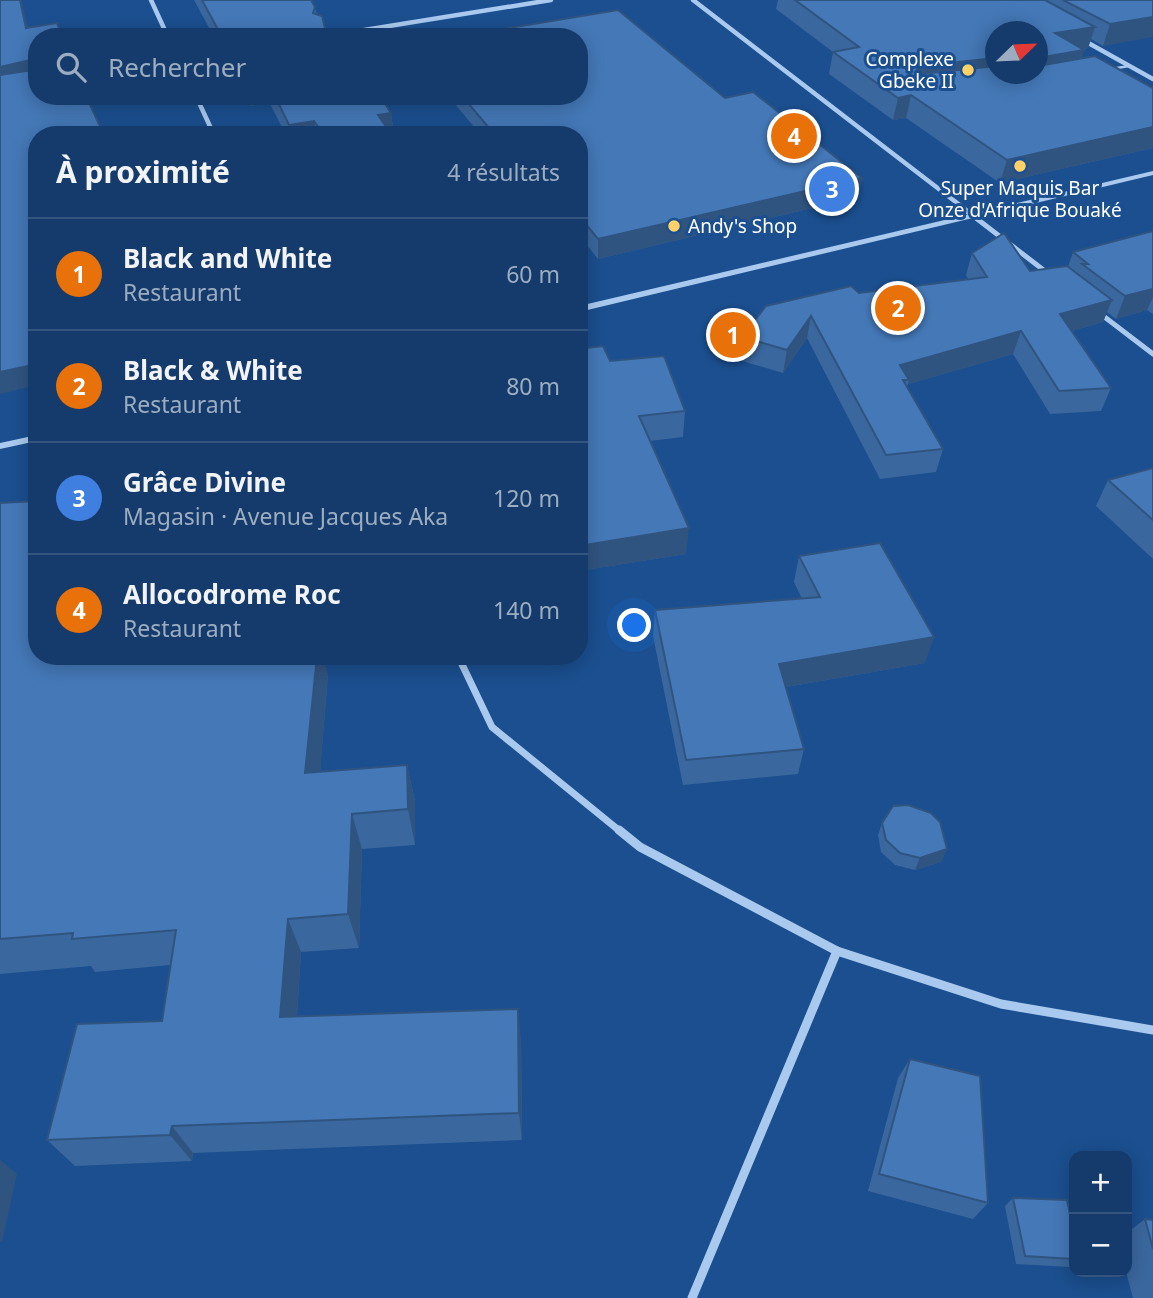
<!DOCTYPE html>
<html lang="fr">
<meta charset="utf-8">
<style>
:root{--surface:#143b6b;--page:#214673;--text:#f1f3f6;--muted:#9dadc1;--line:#33557e;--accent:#e69b98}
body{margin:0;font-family:"Noto Sans",sans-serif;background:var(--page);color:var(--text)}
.controls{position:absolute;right:21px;bottom:21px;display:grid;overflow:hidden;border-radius:14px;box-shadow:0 4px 18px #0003}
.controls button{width:63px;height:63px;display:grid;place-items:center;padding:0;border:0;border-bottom:2px solid var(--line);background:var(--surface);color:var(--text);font:35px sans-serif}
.compass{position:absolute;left:985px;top:21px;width:63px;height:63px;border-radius:50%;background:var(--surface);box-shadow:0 4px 18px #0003;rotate:67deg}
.you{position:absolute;left:635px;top:626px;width:24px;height:24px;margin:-18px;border:5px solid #fff;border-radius:50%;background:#1a73e8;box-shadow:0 0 0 10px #1a73e833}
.badge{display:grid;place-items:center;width:46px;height:46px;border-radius:50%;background:var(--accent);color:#fff;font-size:23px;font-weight:700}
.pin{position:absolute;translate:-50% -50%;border:4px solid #fff;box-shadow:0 2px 7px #0006}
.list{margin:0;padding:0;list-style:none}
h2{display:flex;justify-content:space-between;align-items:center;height:91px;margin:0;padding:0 28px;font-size:30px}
h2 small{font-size:23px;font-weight:400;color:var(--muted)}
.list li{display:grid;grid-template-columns:46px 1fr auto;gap:21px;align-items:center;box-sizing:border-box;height:112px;padding:0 28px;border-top:2px solid var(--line)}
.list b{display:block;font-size:26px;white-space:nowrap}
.list p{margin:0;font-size:23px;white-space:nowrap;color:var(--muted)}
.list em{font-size:23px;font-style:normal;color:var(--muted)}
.icon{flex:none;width:38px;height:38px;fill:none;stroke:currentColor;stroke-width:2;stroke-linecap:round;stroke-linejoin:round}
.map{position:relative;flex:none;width:1153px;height:1298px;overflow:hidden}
.search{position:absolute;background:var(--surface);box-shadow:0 4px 18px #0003;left:28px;top:28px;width:560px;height:77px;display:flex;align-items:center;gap:18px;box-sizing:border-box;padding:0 24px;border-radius:28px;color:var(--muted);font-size:26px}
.panel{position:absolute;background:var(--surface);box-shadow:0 4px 18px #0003;left:28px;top:126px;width:560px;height:539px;border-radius:28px}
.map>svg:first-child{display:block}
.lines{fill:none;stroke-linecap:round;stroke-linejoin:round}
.service{stroke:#a9c9ee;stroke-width:2.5}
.minor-far3{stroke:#a9c9ee;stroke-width:4.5}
.minor-far2{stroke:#a9c9ee;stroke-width:5}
.minor-far1{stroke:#a9c9ee;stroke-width:7}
.minor{stroke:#a9c9ee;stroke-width:9}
.tertiary{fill:#a9c9ee;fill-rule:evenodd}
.wall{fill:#3a679d;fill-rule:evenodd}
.shaded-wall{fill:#305480}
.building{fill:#4478b7;stroke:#305480;stroke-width:2}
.poi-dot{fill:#ffd166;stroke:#1b4f8f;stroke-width:2.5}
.labels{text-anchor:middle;stroke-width:6;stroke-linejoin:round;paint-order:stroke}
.far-poi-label{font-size:19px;fill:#fff;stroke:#1b4f8f;text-anchor:end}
</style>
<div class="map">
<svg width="1153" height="1298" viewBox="0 0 1153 1298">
<rect width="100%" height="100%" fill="#1b4f8f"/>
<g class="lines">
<polyline class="service" points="1111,69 1129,66"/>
<g class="minor-far3">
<polyline points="151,0 168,37"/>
<polyline points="693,0 961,206"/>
<polyline points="321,37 551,0"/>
<polyline points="1083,40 1153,79"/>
<polyline points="196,96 214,135"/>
</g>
<g class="minor-far2">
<polyline points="959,205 1050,275"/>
<polyline points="1098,312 1153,354"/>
</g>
<polyline class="minor-far1" points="458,656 492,727 621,832"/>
<g class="minor">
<polyline points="619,830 640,847 837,951 1001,1004 1153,1030"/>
<polyline points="692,1298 837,951"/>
</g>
<g class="tertiary">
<polygon points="1153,171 1153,175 579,312 579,306"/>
<polygon points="37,435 37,441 0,449 0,443"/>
</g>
</g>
<g class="wall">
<polygon points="194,0 311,0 327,37 214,37"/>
<path d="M 778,0 L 1153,0 L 1103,46 L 1091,39 L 1088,48 L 1083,49 L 1082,58 L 1153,88 L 1153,148 L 1000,183 L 906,118 L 893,120 L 829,74 L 833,52 L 776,9 ZM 996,32 L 1038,32 L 1038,74 L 996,74 Z"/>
<polygon points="618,10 725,98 753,92 862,178 858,197 598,259 579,235 579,135 481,135 448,96 579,96 579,37 498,37 498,30"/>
<polygon points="246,96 380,96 391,113 394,135 286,135 269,102 251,106"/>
<polygon points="1153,231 1153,314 1147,310 1116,319 1107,312 1103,322 1072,331 1111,388 1101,411 1050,414 1013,354 908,384 907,387 943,449 936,472 880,479 807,338 783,373 739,360 742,337 859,293 968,279 966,275 972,253 1030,271 1068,267 1073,252"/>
<polygon points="579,349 610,361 685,411 683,437 650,441 686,554 579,571"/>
<polygon points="1153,468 1153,559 1096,506 1108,480"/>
<polygon points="0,503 37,656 328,675 320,771 407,765 415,801 415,845 362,849 359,948 301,952 297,1016 521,1039 522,1140 193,1153 192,1161 75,1166 47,1140 162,1021 170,965 95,972 91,966 0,974"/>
<polygon points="799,556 925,663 786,687 804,749 798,774 683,785 653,636 655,610 802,599 794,582"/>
<polygon points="882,823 947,849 941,862 915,870 895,865 881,852 878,835"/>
<polygon points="910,1059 988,1203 973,1219 868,1191 898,1078"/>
<polygon points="1013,1198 1074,1234 1074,1263 1070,1267 1016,1264 1005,1206"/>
<polygon points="1145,1219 1153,1220 1153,1298 1133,1298 1126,1272 1127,1233"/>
</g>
<g class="shaded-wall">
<polygon points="20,0 21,0 32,44 26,28"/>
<polygon points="1153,17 1153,37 1103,46 1110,24"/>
<polygon points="1095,27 1088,48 1048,55 1055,33"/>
<polygon points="1084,50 1077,72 1038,74 1038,58"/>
<polygon points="996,58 996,65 992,80 916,88 917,69 920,66"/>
<polygon points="30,60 36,77 0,85 0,67"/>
<polygon points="911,95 906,118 893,120 898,98"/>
<polygon points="249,96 268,96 269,102 251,106"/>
<polygon points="391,113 394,135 380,135 378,115"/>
<polygon points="314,121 317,135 291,135 289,125"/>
<polygon points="1153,121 1153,148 1000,183 1007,160"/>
<polygon points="862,178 858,197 598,259 598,239"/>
<polygon points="1153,289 1153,297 1147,310 1116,319 1125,296"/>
<polygon points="1112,300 1103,322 1051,337 1060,314"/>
<polygon points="811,316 807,338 783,373 787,350"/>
<polygon points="1021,331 1013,354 908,384 909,380 900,365"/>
<polygon points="37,364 37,385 0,394 0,372"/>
<polygon points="689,528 686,554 579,571 579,546"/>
<polygon points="934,637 925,663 774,689 779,664"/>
<polygon points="317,656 323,656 328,675 317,809 305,773"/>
<polygon points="407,765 415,801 415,845 408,809"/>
<polygon points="352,814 362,849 359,948 348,914"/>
<polygon points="947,849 941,862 915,870 920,858"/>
<polygon points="288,919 301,952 295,1047 280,1017"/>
<polygon points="518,1009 521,1039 522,1140 519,1113"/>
<polygon points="172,1126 193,1153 192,1161 170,1135"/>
<polygon points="0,1160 17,1174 2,1242 0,1241"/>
</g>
<g class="building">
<polygon points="0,0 20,0 26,28 57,23 62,37 37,37 37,96 86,96 104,135 37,135 37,364 0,372 0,75 32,70 36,65 30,60 0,67"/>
<polygon points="202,0 311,0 315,7 313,13 322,16 327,37 222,37"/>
<polygon points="795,0 1045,0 1095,27 1055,33 1084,50 1038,58 1038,32 996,32 996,58 920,66 917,69 921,74 996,66 996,74 1038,74 1038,66 1095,56 1153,88 1153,127 1007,160 911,95 898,98 833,52 859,47"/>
<polygon points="1063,0 1153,0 1153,17 1110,24"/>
<polygon points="618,10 725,98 753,92 862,178 598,239 579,216 579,135 495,135 462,96 579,96 579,37 504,37 498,30"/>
<polygon points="275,96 380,96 391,113 378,115 392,135 324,135 314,121 289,125"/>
<polygon points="1153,231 1153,289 1125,296 1082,264 1088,264 1073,252"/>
<polygon points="1004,233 1030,271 1067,266 1112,300 1060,314 1111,388 1059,391 1021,331 900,365 909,380 903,380 943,449 886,455 811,316 787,350 742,337 766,306 851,286 859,293 987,277 972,253"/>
<polygon points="603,346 610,361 664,356 685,411 639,416 689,528 579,546 579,349"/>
<polygon points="1153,468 1153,520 1108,480"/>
<polygon points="37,501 37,656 317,656 305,773 407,765 408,809 352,814 348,914 288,919 280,1017 518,1009 519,1113 172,1126 170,1135 47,1140 77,1024 162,1021 176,930 72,939 73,933 0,939 0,503"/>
<polygon points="880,543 934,637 779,664 804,749 686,760 655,610 820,597 799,556"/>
<polygon points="908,805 931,813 940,822 947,849 920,858 900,853 886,840 882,823 893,806"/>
<polygon points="910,1059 980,1076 988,1203 879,1174"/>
<polygon points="1013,1198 1067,1200 1074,1234 1074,1259 1025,1256"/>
<polygon points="1145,1219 1153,1220 1153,1249"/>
</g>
<g class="poi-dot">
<circle cx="968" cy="70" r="7"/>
<circle cx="1020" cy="166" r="7"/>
<circle cx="674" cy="226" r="7"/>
</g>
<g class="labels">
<g class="far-poi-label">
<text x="954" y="66">Complexe<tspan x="954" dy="22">Gbeke II</tspan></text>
<text x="1020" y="195" text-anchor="middle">Super Maquis Bar<tspan x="1020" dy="22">Onze d'Afrique Bouaké</tspan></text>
<text x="688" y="233" text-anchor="start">Andy's Shop</text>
</g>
</g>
</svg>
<div class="controls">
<button>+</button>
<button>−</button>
</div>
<svg class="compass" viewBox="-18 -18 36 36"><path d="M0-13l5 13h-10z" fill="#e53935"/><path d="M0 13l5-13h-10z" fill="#9dadc1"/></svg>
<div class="you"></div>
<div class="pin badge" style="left:733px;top:335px;background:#e8710a">1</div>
<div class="pin badge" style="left:898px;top:308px;background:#e8710a">2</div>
<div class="pin badge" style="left:832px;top:189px;background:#3f7fe0">3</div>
<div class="pin badge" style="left:794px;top:136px;background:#e8710a">4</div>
<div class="search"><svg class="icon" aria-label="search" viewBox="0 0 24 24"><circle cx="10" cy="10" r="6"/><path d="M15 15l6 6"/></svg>Rechercher</div>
<section class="panel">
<h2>À proximité<small>4 résultats</small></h2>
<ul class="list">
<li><span class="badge" style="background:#e8710a">1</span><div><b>Black and White</b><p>Restaurant</p></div><em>60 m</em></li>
<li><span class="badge" style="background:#e8710a">2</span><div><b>Black &amp; White</b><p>Restaurant</p></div><em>80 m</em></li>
<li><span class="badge" style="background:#3f7fe0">3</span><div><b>Grâce Divine</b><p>Magasin · Avenue Jacques Aka</p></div><em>120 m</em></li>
<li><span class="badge" style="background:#e8710a">4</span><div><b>Allocodrome Roc</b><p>Restaurant</p></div><em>140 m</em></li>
</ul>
</section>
</div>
